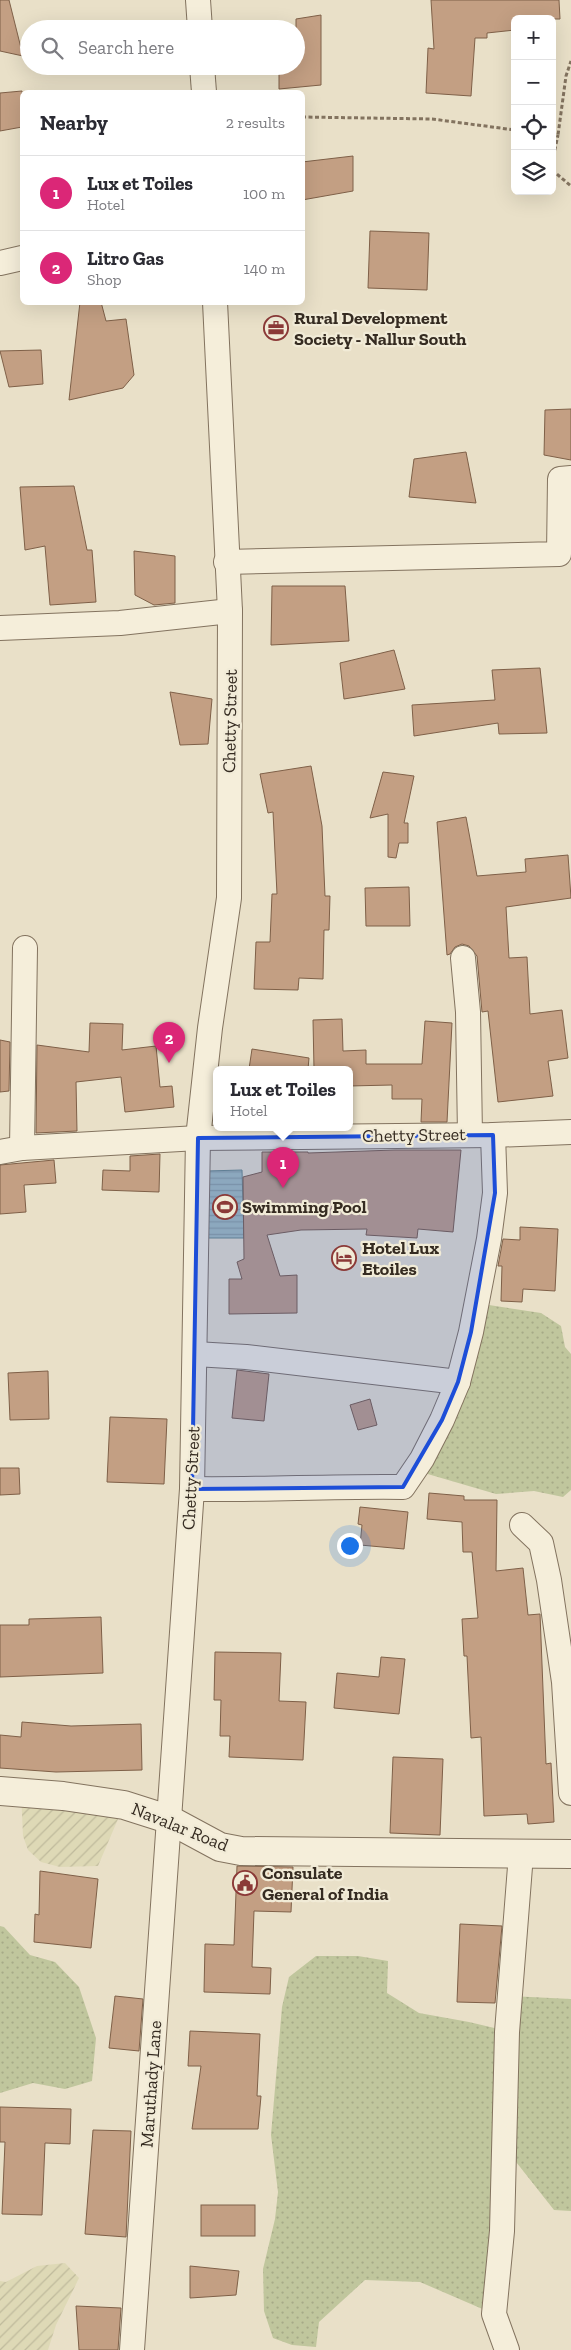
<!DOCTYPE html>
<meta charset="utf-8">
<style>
:root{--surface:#fff;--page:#f7f7f7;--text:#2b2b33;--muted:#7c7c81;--line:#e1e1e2;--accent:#db2777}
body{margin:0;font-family:"Zilla Slab",serif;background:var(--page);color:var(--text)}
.controls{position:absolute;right:15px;top:15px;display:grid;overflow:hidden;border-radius:8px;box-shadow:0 5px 20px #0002}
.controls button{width:45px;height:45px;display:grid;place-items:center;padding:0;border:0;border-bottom:1px solid var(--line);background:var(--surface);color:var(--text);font:25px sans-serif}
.you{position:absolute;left:349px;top:1545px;width:18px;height:18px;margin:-12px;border:4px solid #fff;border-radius:50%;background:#1a73e8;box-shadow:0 0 0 8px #1a73e833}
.badge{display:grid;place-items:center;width:32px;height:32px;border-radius:50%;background:var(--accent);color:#fff;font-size:16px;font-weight:700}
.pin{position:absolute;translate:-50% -41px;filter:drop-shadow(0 1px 2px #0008)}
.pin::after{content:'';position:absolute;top:26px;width:18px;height:15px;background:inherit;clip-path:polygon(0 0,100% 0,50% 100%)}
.popup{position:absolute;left:213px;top:1066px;width:140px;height:65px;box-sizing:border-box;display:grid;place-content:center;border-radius:8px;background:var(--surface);filter:drop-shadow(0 1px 4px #0005);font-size:16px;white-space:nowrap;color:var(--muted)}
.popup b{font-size:19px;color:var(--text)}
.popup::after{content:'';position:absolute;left:50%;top:100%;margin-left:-10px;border:10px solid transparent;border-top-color:var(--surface)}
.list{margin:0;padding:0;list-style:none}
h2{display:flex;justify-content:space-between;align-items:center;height:65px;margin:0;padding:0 20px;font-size:21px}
h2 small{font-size:16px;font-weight:400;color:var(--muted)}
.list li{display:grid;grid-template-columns:32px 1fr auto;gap:15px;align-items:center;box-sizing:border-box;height:75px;padding:0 20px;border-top:1px solid var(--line)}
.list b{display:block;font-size:19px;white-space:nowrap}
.list p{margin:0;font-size:16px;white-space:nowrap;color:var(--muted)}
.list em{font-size:16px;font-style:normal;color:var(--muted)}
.icon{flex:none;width:28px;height:28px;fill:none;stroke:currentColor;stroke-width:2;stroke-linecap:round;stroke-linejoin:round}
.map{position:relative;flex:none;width:571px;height:2350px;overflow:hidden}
.search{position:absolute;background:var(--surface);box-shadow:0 5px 20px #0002;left:20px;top:20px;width:285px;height:55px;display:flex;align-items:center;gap:12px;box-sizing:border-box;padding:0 18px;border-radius:28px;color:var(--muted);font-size:19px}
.panel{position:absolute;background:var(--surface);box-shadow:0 5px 20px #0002;left:20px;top:90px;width:285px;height:215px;border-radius:8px}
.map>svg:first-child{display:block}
.farmland{fill:url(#farmland-furrows)}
.grass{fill:url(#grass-dots)}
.water{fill:url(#water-rules);stroke:#708b85}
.building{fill:#c39f83;stroke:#7f6048}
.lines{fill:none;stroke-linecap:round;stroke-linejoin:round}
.minor-casing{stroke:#83735f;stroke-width:26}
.tertiary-casing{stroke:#83735f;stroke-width:30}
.path{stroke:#83735f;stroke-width:3;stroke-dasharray:4 2.5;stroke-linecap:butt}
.minor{stroke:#f5eeda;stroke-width:24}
.tertiary{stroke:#f5eeda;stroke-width:28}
.marked{fill:#1d4ed8;fill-opacity:0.2;stroke:#1d4ed8;stroke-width:4;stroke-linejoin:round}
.labels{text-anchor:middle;stroke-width:4.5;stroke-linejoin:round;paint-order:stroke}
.poi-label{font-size:18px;font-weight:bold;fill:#352b21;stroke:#f1ebd7;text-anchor:start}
.street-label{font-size:18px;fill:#352b21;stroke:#f1ebd7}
</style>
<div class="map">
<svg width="571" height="2350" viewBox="0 0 571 2350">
<defs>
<pattern id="farmland-furrows" width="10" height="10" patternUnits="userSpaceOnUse" patternTransform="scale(1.25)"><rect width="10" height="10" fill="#ded9b6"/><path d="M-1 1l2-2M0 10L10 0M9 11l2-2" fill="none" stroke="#bfba9c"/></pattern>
<pattern id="grass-dots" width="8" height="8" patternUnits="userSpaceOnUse" patternTransform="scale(1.25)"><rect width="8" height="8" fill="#c0c69d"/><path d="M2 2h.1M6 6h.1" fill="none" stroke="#a6aa87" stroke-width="1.8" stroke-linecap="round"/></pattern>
<pattern id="water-rules" width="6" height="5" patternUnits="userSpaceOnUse" patternTransform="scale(1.25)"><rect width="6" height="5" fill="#a8beb8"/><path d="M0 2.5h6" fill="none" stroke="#91a39e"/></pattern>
</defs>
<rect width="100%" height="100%" fill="#e9e0c8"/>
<g class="farmland">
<polygon points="21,1791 124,1805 98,1866 60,1867 41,1862 28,1850 23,1836"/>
<polygon points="65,2263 79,2278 56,2325 48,2350 0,2350 0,2281 6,2282 37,2266"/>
</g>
<g class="grass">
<polygon points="476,1303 541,1313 561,1326 565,1347 571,1354 571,1490 563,1497 534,1491 496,1494 414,1470"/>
<polygon points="0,1926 4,1927 30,1955 55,1962 79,1987 96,2038 92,2081 65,2089 33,2083 0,2093"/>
<polygon points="316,1956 358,1956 388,1961 387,1993 419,2013 469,2022 507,2031 510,1996 571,1999 571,2211 554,2210 505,2148 494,2314 420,2282 365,2280 319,2322 316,2347 292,2345 273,2338 264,2311 263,2269 275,2219 278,2192 271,2135 282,2007 289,1977"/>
</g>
<polygon class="water" points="242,1170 244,1238 207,1238 206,1171"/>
<g class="building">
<polygon points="0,0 9,0 23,56 0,51"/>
<polygon points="431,0 559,0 560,19 515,19 515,30 487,33 487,38 475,38 471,96 426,93 428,48 434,49"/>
<polygon points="321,15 321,85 279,89 279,66 296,66 296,19"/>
<polygon points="22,91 22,127 0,131 0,93"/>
<polygon points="353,156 353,191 302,200 302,162"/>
<polygon points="370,231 429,233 427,290 368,288"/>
<polygon points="80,302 101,302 106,321 126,319 134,375 123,388 69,400"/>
<polygon points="41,350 43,384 9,387 0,351"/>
<polygon points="571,409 571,460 544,455 545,410"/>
<polygon points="466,452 476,503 409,497 414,459"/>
<polygon points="74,486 87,550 92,550 96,602 50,605 45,546 25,550 20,487"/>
<polygon points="134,551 175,556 175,603 154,605 135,595"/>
<polygon points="272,586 345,586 349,641 271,645"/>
<polygon points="394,650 405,689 344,699 340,663"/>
<polygon points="540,668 547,733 499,734 498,723 414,736 412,705 495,700 492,670"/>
<polygon points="170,692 212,699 208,744 180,745"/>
<polygon points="311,766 322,826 325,896 330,896 329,930 324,930 323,979 299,978 298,990 254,989 256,942 270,942 272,894 277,894 273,812 268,813 260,774"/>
<polygon points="383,772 414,776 404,823 408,823 408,843 399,843 396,858 388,857 388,814 370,818"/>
<polygon points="466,817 477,876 526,872 525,859 568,855 571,898 506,907 509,958 527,957 530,1014 562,1010 568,1058 548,1061 553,1096 498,1102 488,1011 482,1012 477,956 469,946 462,944 455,947 450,954 447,955 437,822"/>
<polygon points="409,887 410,926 366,926 365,888"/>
<polygon points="342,1019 343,1051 366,1050 366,1064 422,1064 425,1021 452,1023 447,1122 421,1122 422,1099 392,1099 392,1085 349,1086 349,1069 314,1069 313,1020"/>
<polygon points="90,1023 123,1024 122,1050 156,1046 160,1087 172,1086 174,1107 125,1112 121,1077 76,1082 77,1131 36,1133 37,1045 89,1052"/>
<polygon points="0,1040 10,1042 9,1091 0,1092"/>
<polygon points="252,1049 309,1058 308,1069 249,1069"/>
<polygon points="395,1150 461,1150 453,1232 418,1229 417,1238 366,1235 367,1229 301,1230 267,1235 280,1276 297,1275 297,1313 229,1314 229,1279 242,1279 237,1262 244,1259 243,1177 262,1172 262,1152 308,1152 308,1153"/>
<polygon points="160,1154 159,1192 102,1190 103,1170 130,1171 130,1156"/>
<polygon points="54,1160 56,1183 24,1185 26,1212 0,1214 0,1165"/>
<polygon points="520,1227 558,1229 555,1291 523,1289 522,1302 501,1301 502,1266 498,1266 503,1239 520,1240"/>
<polygon points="237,1370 269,1374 264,1421 232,1418"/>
<polygon points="48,1371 49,1419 10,1420 8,1373"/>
<polygon points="370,1399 377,1425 358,1430 350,1405"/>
<polygon points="110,1417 167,1419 164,1484 107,1482"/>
<polygon points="0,1468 19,1468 20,1494 0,1495"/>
<polygon points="429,1493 464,1496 464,1500 497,1500 496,1571 523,1568 528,1615 540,1614 546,1764 551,1763 554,1822 528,1824 527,1814 484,1816 481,1737 471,1738 467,1656 464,1656 462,1619 478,1618 472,1552 463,1552 462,1522 427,1519"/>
<polygon points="360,1507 408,1512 404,1549 360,1545 362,1525 358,1524"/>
<polygon points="101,1617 103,1673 0,1677 0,1625 29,1625 29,1619"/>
<polygon points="215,1652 281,1653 279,1701 306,1702 303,1760 229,1757 230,1736 220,1736 221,1700 214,1700"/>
<polygon points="381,1657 405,1659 399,1714 334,1708 337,1673 379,1677"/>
<polygon points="22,1722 71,1726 141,1724 142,1770 56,1772 0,1768 0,1735 21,1737"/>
<polygon points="393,1757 443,1759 440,1835 390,1833"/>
<polygon points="237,1866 293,1867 291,1912 254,1911 252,1967 271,1968 270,1994 204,1992 205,1944 234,1945"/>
<polygon points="40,1871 98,1879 91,1948 34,1942 35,1914 39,1915"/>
<polygon points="460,1924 502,1926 495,2003 457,2002"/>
<polygon points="115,1996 143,1999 139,2051 109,2048"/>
<polygon points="190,2031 260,2034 257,2096 261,2096 258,2129 192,2129 201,2066 188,2066"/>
<polygon points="0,2107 71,2109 70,2144 45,2143 42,2215 2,2214 5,2142 0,2142"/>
<polygon points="93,2130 131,2131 126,2237 85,2234"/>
<rect x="201" y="2205" width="54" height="31"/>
<polygon points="190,2266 239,2271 236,2295 190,2298"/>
<polygon points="76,2306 121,2308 118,2350 79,2350"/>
</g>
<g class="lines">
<defs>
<g id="minor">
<polyline points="198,0 200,29"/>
<polyline points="202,66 204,92"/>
<polyline points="0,263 22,258"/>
<polyline points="226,562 559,554 560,479 571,478"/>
<polyline points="0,628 120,623 230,611"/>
<polyline points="463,958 468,1012 470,1135"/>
<polyline points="22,1148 25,948"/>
<polyline points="0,1152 22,1148 198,1138 493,1135 571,1132"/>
<polyline points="195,1354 246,1357 458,1382"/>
<path d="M 192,1489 C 262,1490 333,1486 403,1487 L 422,1459 L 442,1420 L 458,1382 L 471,1332 L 489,1239 L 495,1193 L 493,1135"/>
<polyline points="522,1525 541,1543 549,1580 564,1682 571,1793"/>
<polyline points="132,2350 192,1489 198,1138 210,1028 229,898 230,611 215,302"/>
<polyline points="507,2350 494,2314 502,2231 507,2032 521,1854"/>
</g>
<polyline id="tertiary" points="0,1791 63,1796 124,1805 168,1819 220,1847 241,1851 571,1854"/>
</defs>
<use href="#minor" class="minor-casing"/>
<use href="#tertiary" class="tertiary-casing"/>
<g class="path">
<polyline points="302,117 432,119 515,130"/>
<polyline points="552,134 558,135 566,76 571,61"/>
<polyline points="552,163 558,135"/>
<polyline points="552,170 571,186"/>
</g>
<use href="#minor" class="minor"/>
<use href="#tertiary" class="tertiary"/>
</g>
<path class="marked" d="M 493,1135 L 495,1193 L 471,1332 L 458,1382 L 442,1420 L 403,1487 L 192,1489 L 198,1138 Z"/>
<defs>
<symbol id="office-ring" viewBox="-11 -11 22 22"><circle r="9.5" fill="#f1ebd7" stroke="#8b3937" stroke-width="1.5"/><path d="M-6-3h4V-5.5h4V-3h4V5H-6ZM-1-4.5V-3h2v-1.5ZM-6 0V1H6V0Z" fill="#8b3937"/></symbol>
<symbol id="stadium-ring" viewBox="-11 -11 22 22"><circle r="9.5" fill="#f1ebd7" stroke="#8b3937" stroke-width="1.5"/><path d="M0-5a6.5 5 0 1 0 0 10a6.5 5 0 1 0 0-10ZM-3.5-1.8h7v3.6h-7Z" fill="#8b3937"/></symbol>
<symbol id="hotel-ring" viewBox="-11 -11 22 22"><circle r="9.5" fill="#f1ebd7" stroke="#8b3937" stroke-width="1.5"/><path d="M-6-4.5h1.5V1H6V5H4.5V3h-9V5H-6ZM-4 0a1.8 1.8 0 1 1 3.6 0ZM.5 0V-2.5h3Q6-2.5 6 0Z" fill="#8b3937"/></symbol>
<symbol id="civic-ring" viewBox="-11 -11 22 22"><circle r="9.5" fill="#f1ebd7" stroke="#8b3937" stroke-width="1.5"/><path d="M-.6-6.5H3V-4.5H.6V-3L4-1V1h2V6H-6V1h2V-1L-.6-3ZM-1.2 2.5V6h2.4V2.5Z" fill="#8b3937"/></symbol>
</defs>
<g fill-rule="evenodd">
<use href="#office-ring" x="262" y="314" width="28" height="28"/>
<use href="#stadium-ring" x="211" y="1193" width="28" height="28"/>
<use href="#hotel-ring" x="330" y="1244" width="28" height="28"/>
<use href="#civic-ring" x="231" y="1869" width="28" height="28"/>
</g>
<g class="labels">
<g class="poi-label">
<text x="294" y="324">Rural Development<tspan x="294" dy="21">Society - Nallur South</tspan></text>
<text x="242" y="1213">Swimming Pool</text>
<text x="362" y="1254">Hotel Lux<tspan x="362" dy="21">Etoiles</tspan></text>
<text x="262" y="1879">Consulate<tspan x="262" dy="21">General of India</tspan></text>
</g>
<g class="street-label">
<text transform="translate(230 721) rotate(-89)" y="6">Chetty Street</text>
<text transform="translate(414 1135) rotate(-1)" y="6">Chetty Street</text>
<text transform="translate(191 1478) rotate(-87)" y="6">Chetty Street</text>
<text transform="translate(180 1827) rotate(22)" y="6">Navalar Road</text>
<text transform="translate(151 2084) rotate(-86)" y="6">Maruthady Lane</text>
</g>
</g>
</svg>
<div class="controls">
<button>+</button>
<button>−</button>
<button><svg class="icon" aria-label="locate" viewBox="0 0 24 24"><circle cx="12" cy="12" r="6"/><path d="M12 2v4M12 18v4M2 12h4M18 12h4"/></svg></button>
<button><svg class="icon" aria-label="layers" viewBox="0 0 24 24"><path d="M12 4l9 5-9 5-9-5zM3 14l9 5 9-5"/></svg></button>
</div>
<div class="you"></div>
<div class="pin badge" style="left:283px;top:1188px">1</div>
<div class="popup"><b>Lux et Toiles</b>Hotel</div>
<div class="pin badge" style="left:169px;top:1063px">2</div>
<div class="search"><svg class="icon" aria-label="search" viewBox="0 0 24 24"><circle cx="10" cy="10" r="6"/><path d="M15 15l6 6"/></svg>Search here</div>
<section class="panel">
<h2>Nearby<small>2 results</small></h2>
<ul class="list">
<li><span class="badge">1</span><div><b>Lux et Toiles</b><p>Hotel</p></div><em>100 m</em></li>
<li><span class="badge">2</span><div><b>Litro Gas</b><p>Shop</p></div><em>140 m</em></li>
</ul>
</section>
</div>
